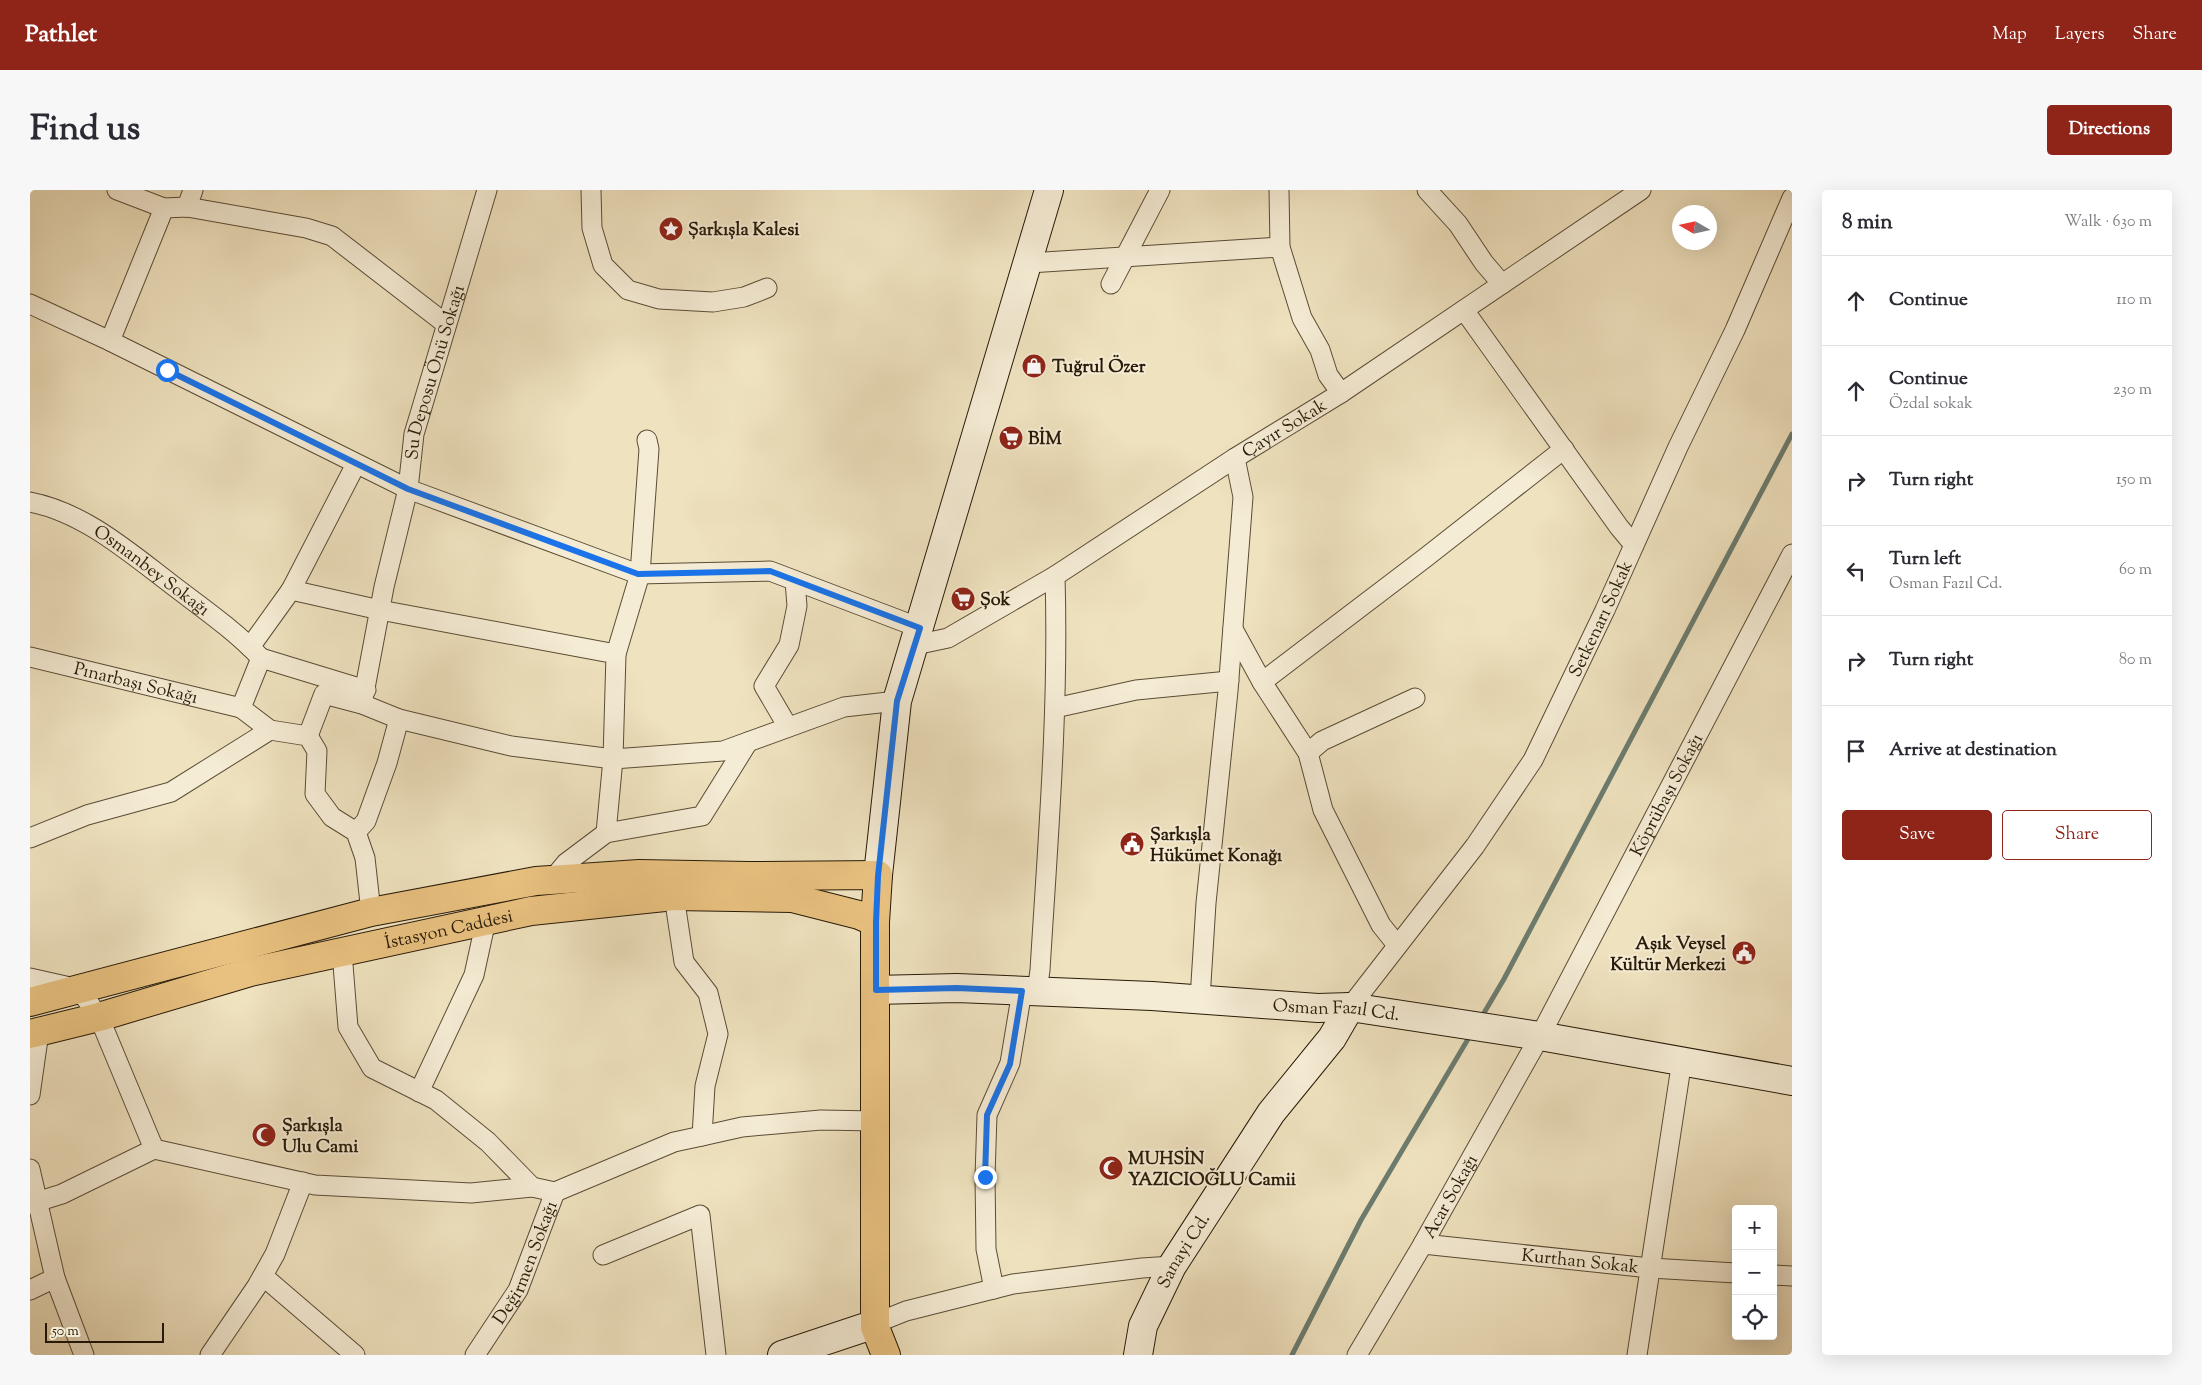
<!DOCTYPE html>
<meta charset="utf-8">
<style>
:root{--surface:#fff;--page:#f7f7f7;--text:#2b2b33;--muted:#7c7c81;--line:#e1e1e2;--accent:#8f2418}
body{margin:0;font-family:"Sorts Mill Goudy",serif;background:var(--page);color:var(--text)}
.controls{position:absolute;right:15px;bottom:15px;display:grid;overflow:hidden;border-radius:5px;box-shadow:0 5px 20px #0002}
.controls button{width:45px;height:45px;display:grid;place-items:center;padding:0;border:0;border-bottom:1px solid var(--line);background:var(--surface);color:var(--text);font:25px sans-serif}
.compass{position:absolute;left:1642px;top:15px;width:45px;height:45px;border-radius:50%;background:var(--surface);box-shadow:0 5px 20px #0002;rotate:279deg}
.scale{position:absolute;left:15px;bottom:12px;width:119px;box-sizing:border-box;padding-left:5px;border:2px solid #281a07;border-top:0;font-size:14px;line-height:18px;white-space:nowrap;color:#281a07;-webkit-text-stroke:4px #f5ecd5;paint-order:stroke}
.stop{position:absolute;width:15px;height:15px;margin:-11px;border:4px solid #1a73e8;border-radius:50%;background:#fff}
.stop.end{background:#1a73e8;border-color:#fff;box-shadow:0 1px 5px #0008}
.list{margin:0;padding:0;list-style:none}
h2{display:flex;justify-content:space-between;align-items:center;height:65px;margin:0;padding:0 20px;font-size:21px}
h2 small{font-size:16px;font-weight:400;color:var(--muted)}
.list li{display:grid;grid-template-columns:32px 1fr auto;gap:15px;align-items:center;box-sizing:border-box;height:90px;padding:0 20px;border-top:1px solid var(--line)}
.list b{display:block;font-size:19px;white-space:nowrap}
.list p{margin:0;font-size:16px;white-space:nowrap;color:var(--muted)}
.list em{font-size:16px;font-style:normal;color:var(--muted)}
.actions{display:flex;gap:10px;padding:15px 20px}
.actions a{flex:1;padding:11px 0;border:1px solid var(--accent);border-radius:5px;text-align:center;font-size:18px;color:var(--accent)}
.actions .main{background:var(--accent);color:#fff}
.icon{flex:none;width:28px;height:28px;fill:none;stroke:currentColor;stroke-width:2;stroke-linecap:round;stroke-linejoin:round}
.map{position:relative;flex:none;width:1762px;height:1165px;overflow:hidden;border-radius:5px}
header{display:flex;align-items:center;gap:30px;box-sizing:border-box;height:70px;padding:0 25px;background:var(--accent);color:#fff}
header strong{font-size:24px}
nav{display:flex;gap:28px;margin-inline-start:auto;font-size:18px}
.intro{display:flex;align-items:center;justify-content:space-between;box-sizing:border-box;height:120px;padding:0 30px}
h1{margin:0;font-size:35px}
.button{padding:12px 22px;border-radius:5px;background:var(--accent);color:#fff;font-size:18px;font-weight:700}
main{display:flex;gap:30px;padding:0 30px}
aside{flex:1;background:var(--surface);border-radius:5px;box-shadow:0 5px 20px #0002}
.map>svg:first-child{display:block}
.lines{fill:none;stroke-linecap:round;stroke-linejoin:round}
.stream{stroke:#6c7c6f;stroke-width:5}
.street-casing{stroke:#5a4c35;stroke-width:21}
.secondary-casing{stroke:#281a07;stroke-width:30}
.primary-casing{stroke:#281a07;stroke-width:30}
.street{stroke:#f5ecd5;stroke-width:19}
.secondary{stroke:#f5ecd5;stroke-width:28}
.primary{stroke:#e8c180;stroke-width:28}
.route{stroke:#1a73e8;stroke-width:6}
.labels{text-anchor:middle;stroke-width:4;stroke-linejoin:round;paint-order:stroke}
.poi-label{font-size:18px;font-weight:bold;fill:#281a07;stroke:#f5ecd5;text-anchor:start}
.street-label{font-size:18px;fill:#281a07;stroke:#f5ecd5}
</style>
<header>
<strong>Pathlet</strong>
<nav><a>Map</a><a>Layers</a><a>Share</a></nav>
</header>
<div class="intro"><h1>Find us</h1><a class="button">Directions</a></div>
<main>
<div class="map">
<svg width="1762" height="1165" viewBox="0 0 1762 1165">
<rect width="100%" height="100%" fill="#efe2bf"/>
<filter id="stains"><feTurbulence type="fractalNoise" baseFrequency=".004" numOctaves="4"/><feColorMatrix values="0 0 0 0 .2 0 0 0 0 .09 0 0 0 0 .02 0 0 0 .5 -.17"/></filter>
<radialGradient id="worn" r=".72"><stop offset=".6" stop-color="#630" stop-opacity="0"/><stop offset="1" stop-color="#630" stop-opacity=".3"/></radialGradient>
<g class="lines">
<g class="stream">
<polyline points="1451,828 1474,789 1762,244"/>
<polyline points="1262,1165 1331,1030 1441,844"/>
</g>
<defs>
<g id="street">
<polyline points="87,0 134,18"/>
<polyline points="561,0 562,38 573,75 598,100 629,109 683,112 714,107 737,98"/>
<polyline points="1249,0 1250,57 1272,128 1290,160 1298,185 1311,203"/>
<polyline points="1397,0 1428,34 1454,73 1472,94"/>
<polyline points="157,17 163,0"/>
<polyline points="999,73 1250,57"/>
<polyline points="1081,94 1130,0"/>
<polyline points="0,114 80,151 378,299 608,384 740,381 890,438"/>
<polyline points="1434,120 1589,337 1604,355"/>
<polyline points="80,151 134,18 157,17 276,38 302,46 416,134"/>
<path id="s1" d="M 0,312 C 53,322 99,362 141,394 C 171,417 203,439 229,466"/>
<polyline points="261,400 326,274"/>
<polyline points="1203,439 1232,492 1278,563 1293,620 1351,735 1367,755"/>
<path id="s2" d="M 885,455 L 918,448 L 1025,386 L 1205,268 L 1311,203 L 1611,0"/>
<polyline points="220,457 261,400 350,420 586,464 583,569 576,643"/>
<polyline points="586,464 610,384 619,259 617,250"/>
<path id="s3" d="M 0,467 L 211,518"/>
<polyline points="1232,492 1395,368 1534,259"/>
<polyline points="336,500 231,468 211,518 240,540 278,546 287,561 285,604 302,627 326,642 335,668 341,722"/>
<path id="s4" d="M 332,514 L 354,397 L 378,299 L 384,244 L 457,0"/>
<polyline points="1025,518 1106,500 1199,491"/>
<polyline points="758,537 734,496 759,455 767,416 765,391"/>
<polyline points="278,546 294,504 332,514 369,529 481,556 583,569 693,561 814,517 867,511"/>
<polyline points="1278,563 1292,551 1385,508"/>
<polyline points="326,642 336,631 357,573 369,529"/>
<polyline points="0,648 57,625 141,602 240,540"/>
<polyline points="522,690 536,673 576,643 672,626 718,552"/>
<polyline points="644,706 654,772 678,803 688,844 675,896 672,946"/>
<polyline points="312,762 318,837 342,878 406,910 458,952 502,997"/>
<polyline points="0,788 49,799 69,827 124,959"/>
<path d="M 1007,801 L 1010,780 C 1018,649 1029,517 1025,386"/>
<polyline points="1170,809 1176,713 1198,501 1213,307 1205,268"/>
<path id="s5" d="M 1320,817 L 1445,656 L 1503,570 L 1575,420 L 1648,257 L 1705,140 L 1762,8"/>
<polyline points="389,902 444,785 456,730"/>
<polyline points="0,905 9,842"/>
<polyline points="0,979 25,1088 54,1165"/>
<polyline points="0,1014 32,1004 124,959 285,995 441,1003 502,997 525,1002 644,952 672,946 712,937 791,930 846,931"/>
<path id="s6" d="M 1393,1054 L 1620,1078 L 1706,1083"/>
<polyline points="573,1065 670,1025 686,1165"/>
<polyline points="1743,1085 1762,1086"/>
<polyline points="233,1086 325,1165"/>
<polyline points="964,1099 956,1059 955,987 957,925 980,873 992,801"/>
<polyline points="0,1100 25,1088"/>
<polyline points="836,1137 876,1121 983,1094 1112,1078 1142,1076"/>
<polyline points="180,1165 227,1096 245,1064 273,992"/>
<path id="s7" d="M 445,1165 L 488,1100 L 525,1002"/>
<path id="s8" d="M 1327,1165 L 1393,1054 L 1510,846 L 1762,364"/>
<polyline points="1607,1165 1652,870"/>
</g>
<g id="secondary">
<polyline points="848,685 867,511 1019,0"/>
<path id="s9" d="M 845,800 L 927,798 L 1122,806 L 1288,818 L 1320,817 L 1510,846 L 1762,891"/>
<polyline points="752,1165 833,1138"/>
<path id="s10" d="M 1108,1165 L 1113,1136 L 1142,1076 L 1241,923 L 1302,848 L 1320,817"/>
</g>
<g id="primary">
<polyline points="0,812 341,722 506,691 609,684 719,686 848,685 845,732 845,1137 856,1165"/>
<path id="s11" d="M 0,844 L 69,827 L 220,782 L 501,721 L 644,706 L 762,708 L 829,725 L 845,732"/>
</g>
</defs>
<use href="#street" class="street-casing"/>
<use href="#secondary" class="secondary-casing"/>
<use href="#primary" class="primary-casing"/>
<use href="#street" class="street"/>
<use href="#secondary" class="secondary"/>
<use href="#primary" class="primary"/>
</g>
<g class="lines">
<polyline class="route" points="137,180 378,299 608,384 740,381 890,438 867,511 848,686 846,732 846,800 927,798 992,801 980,874 957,925 955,987"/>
</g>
<defs>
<symbol id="sight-disc" viewBox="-11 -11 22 22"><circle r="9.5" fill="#8f2418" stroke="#f5ecd5"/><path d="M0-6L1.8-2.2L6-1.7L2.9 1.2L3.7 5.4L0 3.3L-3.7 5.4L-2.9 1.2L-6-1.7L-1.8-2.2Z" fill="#fff"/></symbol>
<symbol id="shop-disc" viewBox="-11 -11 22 22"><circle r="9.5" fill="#8f2418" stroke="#f5ecd5"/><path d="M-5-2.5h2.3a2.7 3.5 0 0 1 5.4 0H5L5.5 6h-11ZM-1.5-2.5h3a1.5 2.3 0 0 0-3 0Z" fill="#fff"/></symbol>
<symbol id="supermarket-disc" viewBox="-11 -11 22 22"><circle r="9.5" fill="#8f2418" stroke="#f5ecd5"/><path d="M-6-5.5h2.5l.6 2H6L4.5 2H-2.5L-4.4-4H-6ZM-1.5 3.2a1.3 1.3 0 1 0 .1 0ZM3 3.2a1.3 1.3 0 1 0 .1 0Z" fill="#fff"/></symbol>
<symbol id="civic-disc" viewBox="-11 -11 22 22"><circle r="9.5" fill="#8f2418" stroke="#f5ecd5"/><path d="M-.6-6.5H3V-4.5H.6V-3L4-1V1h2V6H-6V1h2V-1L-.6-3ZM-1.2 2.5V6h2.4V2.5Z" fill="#fff"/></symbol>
<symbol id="mosque-disc" viewBox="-11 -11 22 22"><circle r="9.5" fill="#8f2418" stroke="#f5ecd5"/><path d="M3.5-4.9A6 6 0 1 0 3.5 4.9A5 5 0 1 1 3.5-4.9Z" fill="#fff"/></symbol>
</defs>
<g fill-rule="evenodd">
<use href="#sight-disc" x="627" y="25" width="28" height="28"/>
<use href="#shop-disc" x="990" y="162" width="28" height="28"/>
<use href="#supermarket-disc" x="967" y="234" width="28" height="28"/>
<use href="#supermarket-disc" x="919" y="395" width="28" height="28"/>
<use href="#civic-disc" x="1088" y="640" width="28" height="28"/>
<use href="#civic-disc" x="1700" y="749" width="28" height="28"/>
<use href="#mosque-disc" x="220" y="931" width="28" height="28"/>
<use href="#mosque-disc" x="1067" y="964" width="28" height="28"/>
</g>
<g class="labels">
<g class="poi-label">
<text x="658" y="45">Şarkışla Kalesi</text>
<text x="1022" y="182">Tuğrul Özer</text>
<text x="998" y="254">BİM</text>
<text x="950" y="415">Şok</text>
<text x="1120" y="650">Şarkışla<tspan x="1120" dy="21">Hükümet Konağı</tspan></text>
<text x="1696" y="759" text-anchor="end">Aşık Veysel<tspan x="1696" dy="21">Kültür Merkezi</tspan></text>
<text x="252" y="941">Şarkışla<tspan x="252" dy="21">Ulu Cami</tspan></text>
<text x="1098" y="974">MUHSİN<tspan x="1098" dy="21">YAZICIOĞLU Camii</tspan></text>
</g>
<g class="street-label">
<text dy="6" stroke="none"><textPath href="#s4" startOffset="340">Su Deposu Önü Sokağı</textPath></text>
<text dy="6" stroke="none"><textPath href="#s2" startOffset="430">Çayır Sokak</textPath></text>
<text dy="6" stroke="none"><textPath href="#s1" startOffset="141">Osmanbey Sokağı</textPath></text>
<text dy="6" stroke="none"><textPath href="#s5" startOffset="464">Setkenarı Sokak</textPath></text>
<text dy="6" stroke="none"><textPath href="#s3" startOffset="109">Pınarbaşı Sokağı</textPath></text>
<text dy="6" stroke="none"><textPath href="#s8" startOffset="640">Köprübaşı Sokağı</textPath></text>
<text dy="6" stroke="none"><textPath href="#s11" startOffset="432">İstasyon Caddesi</textPath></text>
<text dy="6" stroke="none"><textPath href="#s9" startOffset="462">Osman Fazıl Cd.</textPath></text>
<text dy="6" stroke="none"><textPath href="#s8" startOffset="184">Acar Sokağı</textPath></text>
<text dy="6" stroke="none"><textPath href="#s10" startOffset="115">Sanayi Cd.</textPath></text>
<text dy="6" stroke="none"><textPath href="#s7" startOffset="106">Değirmen Sokağı</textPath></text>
<text dy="6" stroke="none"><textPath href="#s6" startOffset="158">Kurthan Sokak</textPath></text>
</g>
</g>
<rect width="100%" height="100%" filter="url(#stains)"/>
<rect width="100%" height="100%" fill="url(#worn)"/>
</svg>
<div class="controls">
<button>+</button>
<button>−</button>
<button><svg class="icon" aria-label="locate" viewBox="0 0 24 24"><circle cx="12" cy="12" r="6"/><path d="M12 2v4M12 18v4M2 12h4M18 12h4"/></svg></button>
</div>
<svg class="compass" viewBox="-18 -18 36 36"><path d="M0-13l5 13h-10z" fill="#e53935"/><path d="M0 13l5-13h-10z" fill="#7c7c81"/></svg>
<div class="scale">50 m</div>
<div class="stop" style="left:137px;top:180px"></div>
<div class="stop end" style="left:955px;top:987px"></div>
</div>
<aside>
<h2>8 min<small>Walk · 630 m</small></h2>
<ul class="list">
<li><svg class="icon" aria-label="ahead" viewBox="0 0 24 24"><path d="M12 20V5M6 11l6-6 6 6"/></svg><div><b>Continue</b></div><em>110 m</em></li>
<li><svg class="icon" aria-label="ahead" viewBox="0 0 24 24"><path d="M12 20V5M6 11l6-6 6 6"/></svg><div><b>Continue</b><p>Özdal sokak</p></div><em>230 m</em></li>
<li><svg class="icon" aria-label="right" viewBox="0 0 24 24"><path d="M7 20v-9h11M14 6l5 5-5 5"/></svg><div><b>Turn right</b></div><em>150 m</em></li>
<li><svg class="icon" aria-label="left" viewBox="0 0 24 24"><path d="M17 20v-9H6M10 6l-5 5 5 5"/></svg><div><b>Turn left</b><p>Osman Fazıl Cd.</p></div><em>60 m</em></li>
<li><svg class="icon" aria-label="right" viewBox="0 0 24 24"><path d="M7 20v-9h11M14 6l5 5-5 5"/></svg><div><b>Turn right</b></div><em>80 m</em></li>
<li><svg class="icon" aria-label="arrive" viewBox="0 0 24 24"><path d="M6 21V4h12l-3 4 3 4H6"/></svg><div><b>Arrive at destination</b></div></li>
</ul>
<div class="actions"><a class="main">Save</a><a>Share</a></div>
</aside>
</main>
